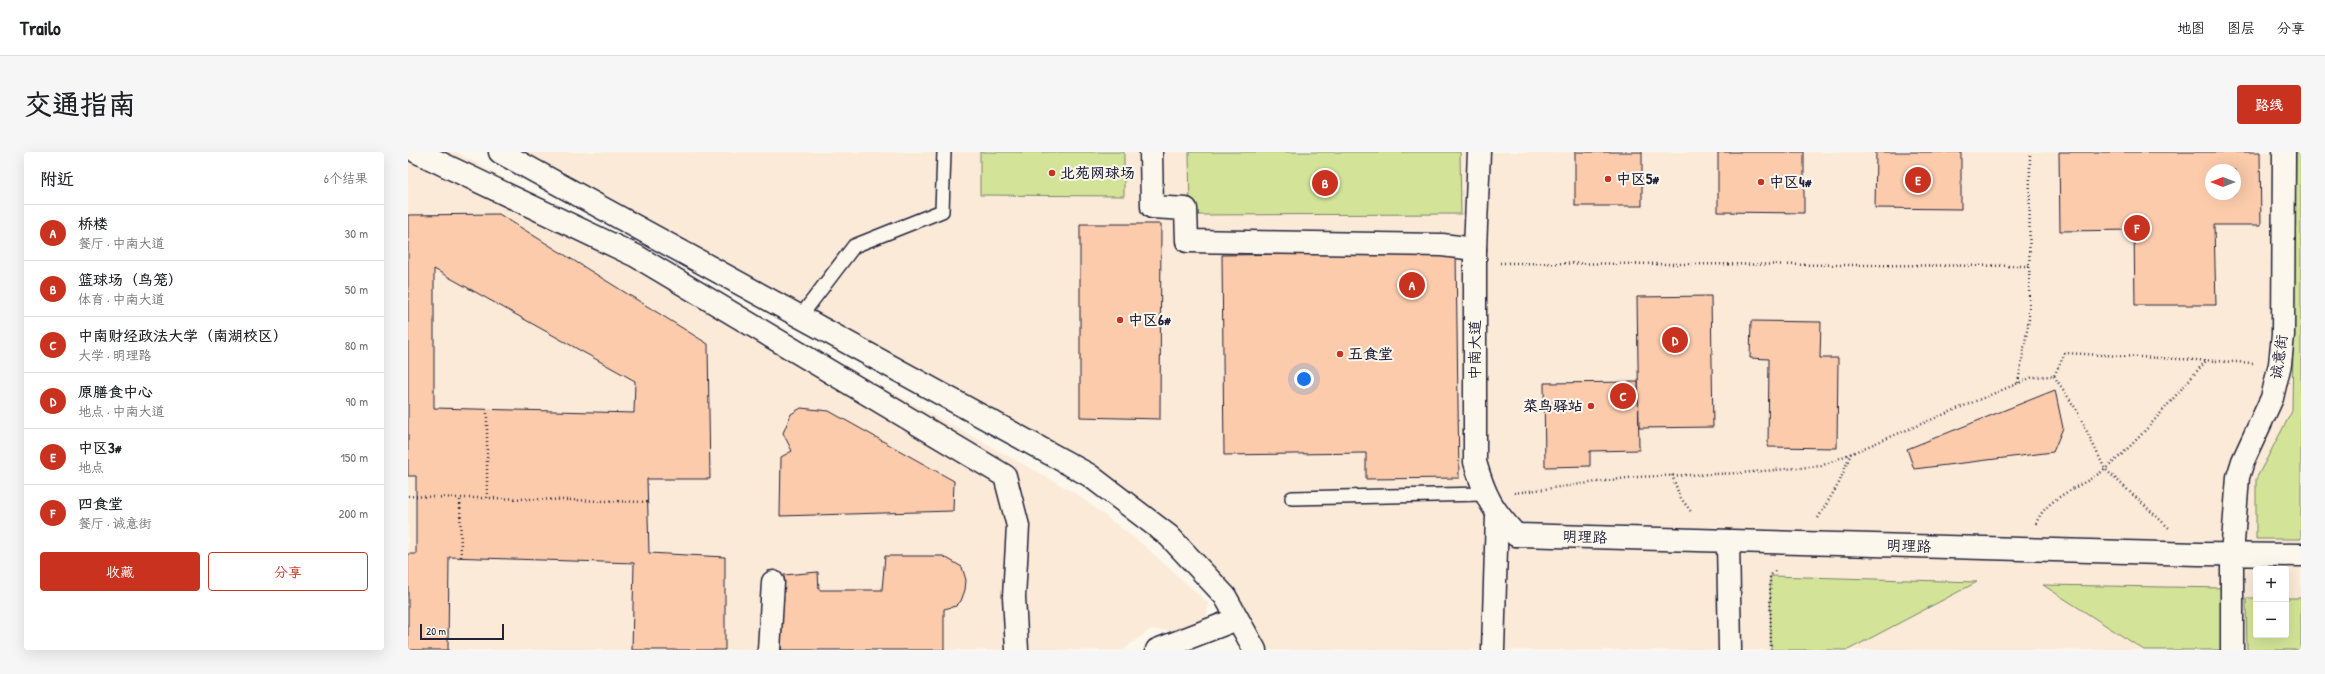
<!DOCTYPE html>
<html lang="zh">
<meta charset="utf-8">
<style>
:root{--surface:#fff;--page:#f6f6f6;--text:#202124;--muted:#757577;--line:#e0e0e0;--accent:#c8321e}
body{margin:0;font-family:"Patrick Hand","LXGW WenKai TC",sans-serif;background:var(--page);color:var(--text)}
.controls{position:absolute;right:12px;bottom:12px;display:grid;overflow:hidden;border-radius:4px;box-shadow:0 4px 16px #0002}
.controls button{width:36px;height:36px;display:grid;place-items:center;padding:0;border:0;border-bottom:1px solid var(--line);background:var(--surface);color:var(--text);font:20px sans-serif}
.compass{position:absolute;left:1797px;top:12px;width:36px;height:36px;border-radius:50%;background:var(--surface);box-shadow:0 4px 16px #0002;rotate:270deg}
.scale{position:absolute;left:12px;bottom:10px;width:84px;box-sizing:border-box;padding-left:4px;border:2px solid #22223b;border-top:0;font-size:11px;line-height:14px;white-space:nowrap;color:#22223b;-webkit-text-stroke:3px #fbf7ec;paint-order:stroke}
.you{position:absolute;left:896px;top:227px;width:14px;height:14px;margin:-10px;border:3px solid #fff;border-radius:50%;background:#1a73e8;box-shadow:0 0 0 6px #1a73e833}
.badge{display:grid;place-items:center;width:26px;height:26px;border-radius:50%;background:var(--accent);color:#fff;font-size:13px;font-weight:700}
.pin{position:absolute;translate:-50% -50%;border:2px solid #fff;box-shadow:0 1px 4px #0006}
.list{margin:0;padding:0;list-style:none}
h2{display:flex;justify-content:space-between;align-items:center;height:52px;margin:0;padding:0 16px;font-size:17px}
h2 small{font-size:13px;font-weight:400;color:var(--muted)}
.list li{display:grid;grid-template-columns:26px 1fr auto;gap:12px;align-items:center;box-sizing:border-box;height:56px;padding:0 16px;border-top:1px solid var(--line)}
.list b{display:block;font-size:15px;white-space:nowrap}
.list p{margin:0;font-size:13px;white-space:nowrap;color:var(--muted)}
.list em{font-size:13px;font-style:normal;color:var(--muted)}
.actions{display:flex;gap:8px;padding:12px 16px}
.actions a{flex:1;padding:9px 0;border:1px solid var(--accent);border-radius:4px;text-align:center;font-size:14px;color:var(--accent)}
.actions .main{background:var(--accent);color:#fff}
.map{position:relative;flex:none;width:1893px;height:498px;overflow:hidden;border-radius:4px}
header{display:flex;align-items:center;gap:24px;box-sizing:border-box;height:56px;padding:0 20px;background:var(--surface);border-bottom:1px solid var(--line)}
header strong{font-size:19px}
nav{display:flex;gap:22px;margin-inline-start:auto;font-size:14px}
.intro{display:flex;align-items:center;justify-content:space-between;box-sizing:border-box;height:96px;padding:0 24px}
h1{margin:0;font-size:28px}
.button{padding:10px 18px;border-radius:4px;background:var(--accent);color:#fff;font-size:14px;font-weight:700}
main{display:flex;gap:24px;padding:0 24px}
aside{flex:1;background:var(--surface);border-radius:4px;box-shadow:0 4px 16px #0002}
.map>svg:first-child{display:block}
.built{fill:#fbead8;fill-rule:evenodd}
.green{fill:#d3e498;stroke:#7a836a}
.building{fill:#fbcbab;stroke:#22223b;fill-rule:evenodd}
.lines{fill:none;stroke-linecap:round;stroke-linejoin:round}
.service-casing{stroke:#22223b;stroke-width:16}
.minor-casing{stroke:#22223b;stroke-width:25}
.tertiary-casing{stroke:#22223b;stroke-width:25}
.secondary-casing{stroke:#22223b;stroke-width:25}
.path{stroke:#22223b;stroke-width:2.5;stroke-dasharray:1 3;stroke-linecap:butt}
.service{stroke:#fbf7ec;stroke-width:13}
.minor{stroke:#fbf7ec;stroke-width:22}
.tertiary{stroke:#fbf7ec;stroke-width:22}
.secondary{stroke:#fbf7ec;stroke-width:22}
.poi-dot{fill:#c8321e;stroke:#fbf7ec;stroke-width:1.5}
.labels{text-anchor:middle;stroke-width:4;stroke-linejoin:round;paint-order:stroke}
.poi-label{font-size:15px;font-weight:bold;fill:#22223b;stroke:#fbf7ec;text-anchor:start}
.street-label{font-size:15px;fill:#22223b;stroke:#fbf7ec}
</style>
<header>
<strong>Trailo</strong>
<nav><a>地图</a><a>图层</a><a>分享</a></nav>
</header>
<div class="intro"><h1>交通指南</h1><a class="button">路线</a></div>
<main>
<aside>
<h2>附近<small>6个结果</small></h2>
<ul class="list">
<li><span class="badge">A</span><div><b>桥楼</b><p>餐厅 · 中南大道</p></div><em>30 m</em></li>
<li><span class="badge">B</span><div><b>篮球场（鸟笼）</b><p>体育 · 中南大道</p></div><em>50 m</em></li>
<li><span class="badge">C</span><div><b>中南财经政法大学（南湖校区）</b><p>大学 · 明理路</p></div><em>80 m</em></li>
<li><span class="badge">D</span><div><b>原膳食中心</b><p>地点 · 中南大道</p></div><em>90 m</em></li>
<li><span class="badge">E</span><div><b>中区3#</b><p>地点</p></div><em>150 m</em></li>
<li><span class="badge">F</span><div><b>四食堂</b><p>餐厅 · 诚意街</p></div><em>200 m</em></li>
</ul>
<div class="actions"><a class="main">收藏</a><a>分享</a></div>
</aside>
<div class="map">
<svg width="1893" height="498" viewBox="0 0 1893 498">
<rect width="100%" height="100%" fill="#fbf7ec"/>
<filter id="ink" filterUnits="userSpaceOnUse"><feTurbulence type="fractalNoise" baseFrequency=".025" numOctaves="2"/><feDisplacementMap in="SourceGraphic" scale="8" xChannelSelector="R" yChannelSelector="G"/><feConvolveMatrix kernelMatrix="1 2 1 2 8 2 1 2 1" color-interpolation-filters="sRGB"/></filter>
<g filter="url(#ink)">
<g class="built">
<polygon points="0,0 48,0 667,341 734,392 800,451 798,483 743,477 715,498 0,498"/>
<path d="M 92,0 L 1893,0 L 1893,498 L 849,498 L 817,444 L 681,323 ZM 1803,18 L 1827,18 L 1827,42 L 1803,42 ZM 1848,417 L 1878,417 L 1878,483 L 1848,483 Z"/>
</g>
<g class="green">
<polygon points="572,0 716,0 716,44 572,43"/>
<polygon points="781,0 1052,0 1053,62 782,63"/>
<polygon points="1888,0 1893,0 1893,387 1848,387 1848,327 1884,259"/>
<polygon points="1362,424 1569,430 1440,498 1363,498"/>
<polygon points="1635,433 1819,436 1819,498 1736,498"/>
<polygon points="1838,446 1848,446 1848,483 1878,483 1878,446 1893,446 1893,498 1839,498"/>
</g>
<g class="building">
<rect x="1167" y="0" width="67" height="54"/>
<polygon points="1310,0 1396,0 1396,61 1310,60"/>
<polygon points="1468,0 1553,0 1553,57 1467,56"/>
<path d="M 1651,0 L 1852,0 L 1853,73 L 1806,73 L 1808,153 L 1727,153 L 1726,78 L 1652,79 ZM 1803,18 L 1827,18 L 1827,42 L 1803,42 Z"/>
<path d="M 91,62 L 300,192 L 302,327 L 239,327 L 241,401 L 317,405 L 317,498 L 224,498 L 226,411 L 41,405 L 40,498 L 0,498 L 0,402 L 8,402 L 8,324 L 0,324 L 0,63 ZM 26,117 L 227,229 L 226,261 L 26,256 Z"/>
<polygon points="672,72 753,72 752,267 672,265"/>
<polygon points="1048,100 1051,326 958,327 958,301 816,303 814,103"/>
<polygon points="1303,144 1305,275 1231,276 1229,145"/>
<polygon points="1343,169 1413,170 1412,206 1430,206 1429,296 1360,295 1361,207 1342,206"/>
<polygon points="1230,230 1231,298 1182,299 1182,314 1137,315 1136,231"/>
<polygon points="1647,238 1655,276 1645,300 1506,317 1499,297"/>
<polygon points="393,256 421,259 546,329 545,359 372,364 373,305 384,299 375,281 383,262"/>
<polygon points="477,404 535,404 554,415 558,428 557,438 553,449 548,454 536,457 536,498 373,498 376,423 410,420 411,438 474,438"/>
</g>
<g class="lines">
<defs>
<g id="service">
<polyline points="392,165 446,94 534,59 536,0"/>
<polyline points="884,346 1076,342"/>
</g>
<g id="minor">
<polyline points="92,0 681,323 761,384 817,444 847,498"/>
<polyline points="743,0 744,55 778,57 779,89 1034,93 1067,97"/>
<polyline points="1824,403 1830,325 1835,309 1864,246 1872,212 1875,183 1876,0"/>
<polyline points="361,498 365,430"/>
<polyline points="1085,498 1089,363"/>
</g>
<g id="tertiary">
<polyline points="9,0 228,104 597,324 610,374 606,445 609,498"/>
<polyline points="1108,383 1790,402 1893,403"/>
<polyline points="1320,389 1322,498"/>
<polyline points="749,498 829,467"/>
<polyline points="1824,498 1824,403"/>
</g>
<path id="secondary" d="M 1071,0 L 1067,97 L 1067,310 C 1077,345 1084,357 1108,383"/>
</defs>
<use href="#service" class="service-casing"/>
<use href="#minor" class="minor-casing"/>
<use href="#tertiary" class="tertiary-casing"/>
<use href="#secondary" class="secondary-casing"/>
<g class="path">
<polyline points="1092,111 1621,114"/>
<polyline points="1646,224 1668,257 1697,317 1761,376"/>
<polyline points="1610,231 1621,167 1622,0"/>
<polyline points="79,257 79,346 240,350"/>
<polyline points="1264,323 1272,345 1284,361"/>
<polyline points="1106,341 1227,325 1332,321 1413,314 1625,225 1646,224 1657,201 1846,211"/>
<polyline points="0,344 52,346"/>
<polyline points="1410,366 1431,331 1443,301"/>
<path d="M 1628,372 C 1637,345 1674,335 1696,318 C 1734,287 1765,245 1798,209"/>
<polyline points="53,405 52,346 79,346"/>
<polyline points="1363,498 1362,424 1369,417"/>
</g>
<use href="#service" class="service"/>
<use href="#minor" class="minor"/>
<use href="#tertiary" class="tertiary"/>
<use href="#secondary" class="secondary"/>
</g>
</g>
<g class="poi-dot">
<circle cx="644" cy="21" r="4"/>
<circle cx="1200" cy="27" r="4"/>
<circle cx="1353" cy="30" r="4"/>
<circle cx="712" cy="168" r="4"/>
<circle cx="932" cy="202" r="4"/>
<circle cx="1183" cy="254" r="4"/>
</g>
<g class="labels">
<g class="poi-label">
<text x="652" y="26">北苑网球场</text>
<text x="1208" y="32">中区5#</text>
<text x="1361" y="35">中区4#</text>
<text x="720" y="173">中区6#</text>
<text x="940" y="207">五食堂</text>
<text x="1175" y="259" text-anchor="end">菜鸟驿站</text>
</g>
<g class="street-label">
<text transform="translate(1067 198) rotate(-90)" y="5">中南大道</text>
<text transform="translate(1871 205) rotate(-82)" y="5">诚意街</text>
<text transform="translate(1177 385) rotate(2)" y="5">明理路</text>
<text transform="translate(1501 394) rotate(2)" y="5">明理路</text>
</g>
</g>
</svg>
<div class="controls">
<button>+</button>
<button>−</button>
</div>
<svg class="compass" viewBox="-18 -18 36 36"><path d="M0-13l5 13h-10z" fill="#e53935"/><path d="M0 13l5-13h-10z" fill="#757577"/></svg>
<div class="scale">20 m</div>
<div class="you"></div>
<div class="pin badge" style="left:1004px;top:133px">A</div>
<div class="pin badge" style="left:917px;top:31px">B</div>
<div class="pin badge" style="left:1215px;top:244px">C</div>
<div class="pin badge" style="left:1267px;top:188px">D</div>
<div class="pin badge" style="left:1510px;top:28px">E</div>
<div class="pin badge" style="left:1729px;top:76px">F</div>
</div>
</main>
